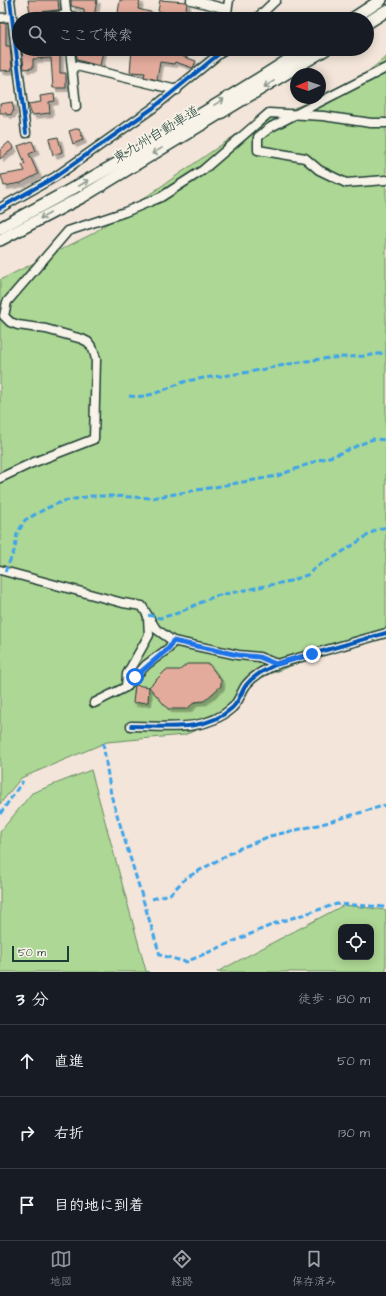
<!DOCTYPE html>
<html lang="ja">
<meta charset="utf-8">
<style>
:root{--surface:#171b24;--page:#20242c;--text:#f1f3f6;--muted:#9ea1a6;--line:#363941;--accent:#8c9099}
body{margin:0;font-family:"Architects Daughter","Klee One",sans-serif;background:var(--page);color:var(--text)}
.controls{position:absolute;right:12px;bottom:12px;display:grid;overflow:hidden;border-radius:8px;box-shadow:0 2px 10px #0003}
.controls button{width:36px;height:36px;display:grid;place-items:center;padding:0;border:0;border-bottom:1px solid var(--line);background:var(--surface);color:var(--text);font:20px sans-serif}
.compass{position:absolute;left:290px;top:68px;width:36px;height:36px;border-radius:50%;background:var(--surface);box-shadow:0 2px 10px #0003;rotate:268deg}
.scale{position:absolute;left:12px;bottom:10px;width:57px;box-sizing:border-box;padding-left:4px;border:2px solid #1f3d34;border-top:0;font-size:11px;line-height:14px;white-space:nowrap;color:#1f3d34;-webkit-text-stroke:3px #f7f3e8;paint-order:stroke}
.stop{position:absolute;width:12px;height:12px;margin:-9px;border:3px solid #1a73e8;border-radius:50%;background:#fff}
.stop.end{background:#1a73e8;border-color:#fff;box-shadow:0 1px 4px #0008}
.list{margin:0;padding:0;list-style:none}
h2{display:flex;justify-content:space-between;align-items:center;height:52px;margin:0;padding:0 16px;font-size:17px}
h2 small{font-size:13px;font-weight:400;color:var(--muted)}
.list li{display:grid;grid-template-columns:26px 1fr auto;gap:12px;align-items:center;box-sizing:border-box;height:72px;padding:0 16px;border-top:1px solid var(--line)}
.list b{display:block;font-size:15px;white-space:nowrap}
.list em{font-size:13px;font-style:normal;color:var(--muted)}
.icon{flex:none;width:22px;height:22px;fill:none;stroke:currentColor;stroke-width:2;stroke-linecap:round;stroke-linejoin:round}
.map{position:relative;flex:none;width:386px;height:972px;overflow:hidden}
.search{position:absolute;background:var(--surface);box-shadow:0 2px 10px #0003;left:12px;right:12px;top:12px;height:44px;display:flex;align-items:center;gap:10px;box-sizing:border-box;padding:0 14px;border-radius:22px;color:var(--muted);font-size:15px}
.sheet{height:268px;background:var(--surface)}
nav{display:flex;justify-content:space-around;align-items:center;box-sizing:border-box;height:56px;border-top:1px solid var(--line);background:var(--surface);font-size:11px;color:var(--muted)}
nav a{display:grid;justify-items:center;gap:2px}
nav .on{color:var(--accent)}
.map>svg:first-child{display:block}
.green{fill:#add794;stroke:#668a64;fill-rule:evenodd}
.building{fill:#e3ab9b;stroke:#1f3d34;filter:url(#shadow)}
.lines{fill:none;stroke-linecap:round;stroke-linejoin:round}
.minor-casing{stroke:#1f3d34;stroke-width:11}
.highway-casing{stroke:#1f3d34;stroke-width:14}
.minor{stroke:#f7f3e8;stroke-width:8}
.highway{stroke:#f7f3e8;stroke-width:11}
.quiet{stroke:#3da4eb;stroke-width:3;stroke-dasharray:6 3;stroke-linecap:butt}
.cycleway-casing{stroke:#f7f3e8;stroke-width:6}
.cycleway{stroke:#0057b8;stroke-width:4}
.oneway{stroke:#8b988e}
.route{stroke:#1a73e8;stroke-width:5}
.labels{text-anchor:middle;stroke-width:3.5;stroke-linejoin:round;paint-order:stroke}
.street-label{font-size:14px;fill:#1f3d34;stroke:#f7f3e8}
</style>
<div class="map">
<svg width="386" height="972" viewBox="0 0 386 972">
<defs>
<filter id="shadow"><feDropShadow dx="3.5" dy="3.5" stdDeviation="0" flood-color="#0004"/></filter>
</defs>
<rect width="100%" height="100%" fill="#f3e5d9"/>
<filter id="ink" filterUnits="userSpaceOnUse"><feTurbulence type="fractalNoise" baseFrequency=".025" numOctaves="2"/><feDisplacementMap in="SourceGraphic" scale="8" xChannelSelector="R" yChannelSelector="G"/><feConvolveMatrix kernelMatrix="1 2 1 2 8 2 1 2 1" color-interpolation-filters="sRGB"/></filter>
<g filter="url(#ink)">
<g class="green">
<polygon points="386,57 386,630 264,676 252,685 229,717 184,735 107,742 21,778 0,804 0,280 92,234 253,123 348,88"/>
<polygon points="91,770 146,971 149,972 0,972 0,832 32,793"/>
<path d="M 344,905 L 386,910 L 386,972 L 217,972 ZM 341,927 L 371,927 L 371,957 L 341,957 Z"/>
</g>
<g class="building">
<polygon points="28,0 58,0 59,10 30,13"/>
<polygon points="71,0 97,0 94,17 84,13 84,9 71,6"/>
<polygon points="120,0 140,0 138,9 154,13 152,19 117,19"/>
<polygon points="160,0 186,2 187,4 184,17 158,11"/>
<polygon points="0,23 6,23 6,46 10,46 12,70 0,71"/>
<polygon points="49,49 49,51 60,51 60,73 66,73 66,88 53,88 51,58 33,59 33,68 24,69 22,50"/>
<polygon points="76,49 103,51 100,66 77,60"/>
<polygon points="132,49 177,49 176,54 196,61 193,68 175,62 174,64 160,62 157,80 144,77 145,73 130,72"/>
<polygon points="54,94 55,101 49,102 50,113 32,115 28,104 41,102 40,96"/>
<polygon points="12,102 14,111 12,112 12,114 7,115 6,113 0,113 0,104"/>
<polygon points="79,128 83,140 73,144 69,131"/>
<polygon points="58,137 62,152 53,155 49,139"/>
<polygon points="32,141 36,151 29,154 38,174 21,183 4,186 1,175 25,171 22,165 25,164 18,146"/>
<polygon points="9,142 14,148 0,159 0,150"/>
<polygon points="187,664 209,664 221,680 221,686 204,701 195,702 187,709 168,709 149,687 148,702 133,703 135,685 149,687 166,670 180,670"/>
</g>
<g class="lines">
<defs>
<g id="minor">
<polyline points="10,0 26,133"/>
<polyline points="65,0 67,19"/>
<polyline points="191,0 227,9"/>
<polyline points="0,18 12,17"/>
<polyline points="27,19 67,15 84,19"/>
<polyline points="226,19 229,0"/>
<polyline points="256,19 276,0"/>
<polyline points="70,49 76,107"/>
<polyline points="72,65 177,90"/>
<polyline points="386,68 271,127 258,137 258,150 305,158 319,170 346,183 386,180"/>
<polyline points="0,208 55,177 153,108 225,49"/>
<polyline points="0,478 32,463 94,439 96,359 93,349 88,342 82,339 46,329 18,325 10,322 4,316 7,302 68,231 125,212 161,197 203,170 269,113 323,116 371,123 386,123"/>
<polyline points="0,570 123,603 142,606 156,629 173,641 238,655 259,657 277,664"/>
<polyline points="126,687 127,674 149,635 148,618"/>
<polyline points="94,703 126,687 146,665 169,648 173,641"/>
<path d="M 131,726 C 165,726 205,733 232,708 C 239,702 241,692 246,685 C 254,675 265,670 277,664 L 386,633"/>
</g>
<g id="highway">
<polyline points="352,19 381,0"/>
<polyline points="367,23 386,11"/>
<path d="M 0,228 C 104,173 206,113 306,49"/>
<polyline points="0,240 82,197 326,49"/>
</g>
</defs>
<use href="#minor" class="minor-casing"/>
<use href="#highway" class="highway-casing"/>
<use href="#minor" class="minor"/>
<use href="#highway" class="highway"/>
<g class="quiet">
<path d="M 129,396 C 150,399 166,388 184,382 C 202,377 218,377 236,374 C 265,370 293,362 322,359 C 343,356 366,358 386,352"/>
<polyline points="5,572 15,549 17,534 25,520 47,508 64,501 91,496 111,496 152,498 277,476 319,460 336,455 373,439 386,440"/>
<polyline points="148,615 160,618 178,613 215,596 290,581 307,575 319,565 336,556 376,530 386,527"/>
<polyline points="103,743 111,795 160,955 186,962 276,923 337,904 386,907"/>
<polyline points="0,814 23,781"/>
<polyline points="152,899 170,894 186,878 238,849 256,842 270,836 322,824 386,805"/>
</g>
<defs>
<g id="cycleway">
<polyline points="10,0 26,133"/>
<polyline points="0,208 55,177 153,108 225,49"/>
<path d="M 131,726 C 165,726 205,733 232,708 C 239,702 241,692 246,685 C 254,675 265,670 277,664 L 386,633"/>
</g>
</defs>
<use href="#cycleway" class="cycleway-casing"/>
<use href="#cycleway" class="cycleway"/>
</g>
<defs><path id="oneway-shaft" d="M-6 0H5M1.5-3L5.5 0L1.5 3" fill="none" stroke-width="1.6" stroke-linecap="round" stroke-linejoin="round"/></defs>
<g class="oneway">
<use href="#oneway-shaft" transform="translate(269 84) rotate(149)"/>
<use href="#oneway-shaft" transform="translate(219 102) rotate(-32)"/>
<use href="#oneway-shaft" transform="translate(157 151) rotate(149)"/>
<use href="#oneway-shaft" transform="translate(84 183) rotate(-30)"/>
<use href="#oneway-shaft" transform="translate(45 216) rotate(152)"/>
</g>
</g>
<g class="lines" filter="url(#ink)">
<polyline class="route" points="135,677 169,648 173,641 238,655 259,657 276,664 312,654"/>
</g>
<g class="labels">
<g class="street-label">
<text transform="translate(156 134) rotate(-31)" y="5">東九州自動車道</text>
</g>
</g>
</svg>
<div class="controls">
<button><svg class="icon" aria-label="locate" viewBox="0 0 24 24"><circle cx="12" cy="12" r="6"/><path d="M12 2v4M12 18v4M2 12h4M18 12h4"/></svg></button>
</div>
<svg class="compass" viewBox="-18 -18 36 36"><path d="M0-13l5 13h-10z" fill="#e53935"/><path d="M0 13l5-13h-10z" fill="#9ea1a6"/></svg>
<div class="scale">50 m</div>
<div class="stop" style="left:135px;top:677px"></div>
<div class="stop end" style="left:312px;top:654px"></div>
<div class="search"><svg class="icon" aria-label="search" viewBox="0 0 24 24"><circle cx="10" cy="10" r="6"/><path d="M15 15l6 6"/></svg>ここで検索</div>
</div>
<section class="sheet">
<h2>3 分<small>徒歩 · 180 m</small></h2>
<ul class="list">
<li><svg class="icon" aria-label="ahead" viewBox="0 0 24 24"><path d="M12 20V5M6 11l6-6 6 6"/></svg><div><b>直進</b></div><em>50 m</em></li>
<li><svg class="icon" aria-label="right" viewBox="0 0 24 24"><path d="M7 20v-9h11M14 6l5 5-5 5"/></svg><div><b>右折</b></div><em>130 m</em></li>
<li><svg class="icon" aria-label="arrive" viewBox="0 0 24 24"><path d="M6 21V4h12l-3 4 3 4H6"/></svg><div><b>目的地に到着</b></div></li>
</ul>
</section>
<nav>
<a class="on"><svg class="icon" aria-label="map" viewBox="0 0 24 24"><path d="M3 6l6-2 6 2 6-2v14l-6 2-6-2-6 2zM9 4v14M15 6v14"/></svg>地図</a>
<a><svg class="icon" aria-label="directions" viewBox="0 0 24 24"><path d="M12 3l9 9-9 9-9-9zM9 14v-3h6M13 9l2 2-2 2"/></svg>経路</a>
<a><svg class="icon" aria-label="saved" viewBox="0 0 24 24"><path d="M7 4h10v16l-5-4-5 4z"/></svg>保存済み</a>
</nav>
